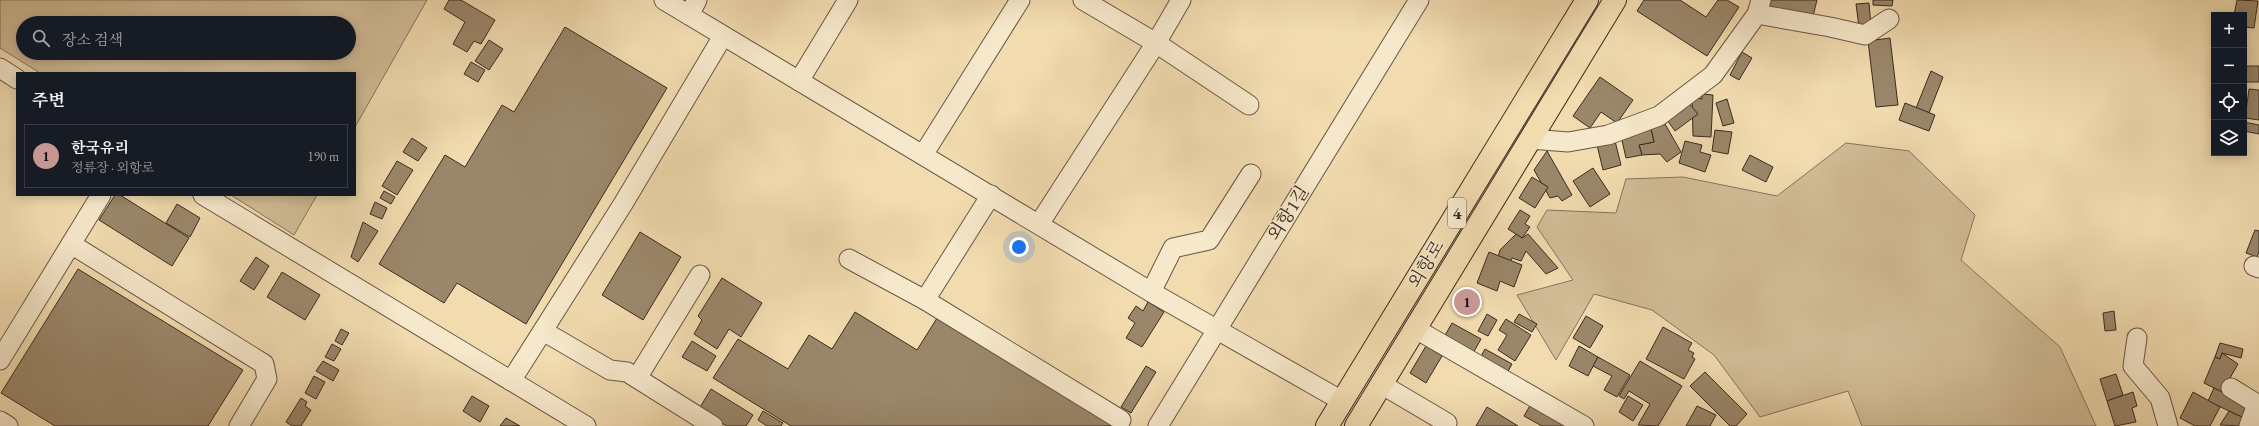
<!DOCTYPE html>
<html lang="ko">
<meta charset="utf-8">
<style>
:root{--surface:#171b24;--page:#20242c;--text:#f1f3f6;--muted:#9ea1a6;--line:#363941;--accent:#c59692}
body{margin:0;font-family:"EB Garamond","Noto Serif KR",serif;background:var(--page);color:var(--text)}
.controls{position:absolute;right:12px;top:12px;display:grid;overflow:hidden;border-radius:0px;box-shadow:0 2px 10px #0003}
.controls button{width:36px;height:36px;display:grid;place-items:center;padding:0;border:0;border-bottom:1px solid var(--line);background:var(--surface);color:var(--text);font:20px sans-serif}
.you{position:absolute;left:1019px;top:247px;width:14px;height:14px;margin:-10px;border:3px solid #fff;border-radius:50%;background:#1a73e8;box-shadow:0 0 0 6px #1a73e833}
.badge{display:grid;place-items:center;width:26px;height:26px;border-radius:50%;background:var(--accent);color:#111;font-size:13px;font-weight:700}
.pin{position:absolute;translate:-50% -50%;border:2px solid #fff;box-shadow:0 1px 4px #0006}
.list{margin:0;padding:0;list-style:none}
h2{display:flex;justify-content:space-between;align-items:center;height:52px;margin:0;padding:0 16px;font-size:17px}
h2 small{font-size:13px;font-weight:400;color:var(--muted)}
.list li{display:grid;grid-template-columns:26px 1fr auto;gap:12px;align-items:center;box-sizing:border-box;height:64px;margin:0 8px 8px;padding:0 8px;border:1px solid var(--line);border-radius:0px}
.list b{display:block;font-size:15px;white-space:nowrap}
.list p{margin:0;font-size:13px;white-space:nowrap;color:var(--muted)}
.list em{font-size:13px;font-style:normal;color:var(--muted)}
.icon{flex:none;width:22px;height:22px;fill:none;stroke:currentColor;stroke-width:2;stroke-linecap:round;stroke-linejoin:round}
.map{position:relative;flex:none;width:2259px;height:426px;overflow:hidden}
.search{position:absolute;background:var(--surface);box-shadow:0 2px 10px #0003;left:16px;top:16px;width:340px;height:44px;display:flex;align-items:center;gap:10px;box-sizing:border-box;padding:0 14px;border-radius:22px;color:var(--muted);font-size:15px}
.panel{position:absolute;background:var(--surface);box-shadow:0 2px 10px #0003;left:16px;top:72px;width:340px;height:124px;border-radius:0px}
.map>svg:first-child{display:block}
.green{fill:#d2bd97;stroke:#86745c;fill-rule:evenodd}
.building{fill:#9a876a;stroke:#3b2b20}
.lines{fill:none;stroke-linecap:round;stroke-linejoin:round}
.minor-casing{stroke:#685744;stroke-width:21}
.major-casing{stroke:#3b2b20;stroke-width:24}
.minor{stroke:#f6e8cb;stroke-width:19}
.major{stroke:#f1dbaf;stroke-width:22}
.labels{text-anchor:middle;stroke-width:3;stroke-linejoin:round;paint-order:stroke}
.shield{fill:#f6e8cb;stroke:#736453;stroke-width:1}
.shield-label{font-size:17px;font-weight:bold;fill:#3b2b20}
.street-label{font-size:18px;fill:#3b2b20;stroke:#f6e8cb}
</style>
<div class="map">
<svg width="2259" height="426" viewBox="0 0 2259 426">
<rect width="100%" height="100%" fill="#f1dbaf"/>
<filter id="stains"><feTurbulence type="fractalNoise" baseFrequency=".005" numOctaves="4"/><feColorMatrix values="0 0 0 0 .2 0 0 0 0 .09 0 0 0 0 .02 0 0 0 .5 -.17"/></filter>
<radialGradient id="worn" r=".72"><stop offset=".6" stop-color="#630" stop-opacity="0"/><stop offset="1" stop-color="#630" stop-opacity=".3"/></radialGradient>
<g class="green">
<path d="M 0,0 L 427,0 L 355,127 L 355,73 L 40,73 L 0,48 ZM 23,23 L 349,23 L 349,53 L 23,53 Z"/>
<polygon points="1846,143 1909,151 1975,215 1961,260 2060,347 2096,426 1862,426 1848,391 1760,417 1714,355 1652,310 1594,294 1556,360 1517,295 1573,280 1537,227 1547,210 1616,213 1626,179 1683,177 1777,196"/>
<polygon points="231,195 317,195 294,235"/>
</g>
<g class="building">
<polygon points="449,0 461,0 495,20 481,44 474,41 467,52 453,44 465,22 444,9"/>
<polygon points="1644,0 1680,0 1706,17 1718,0 1727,0 1739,7 1707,56 1637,11"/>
<polygon points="1770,0 1817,0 1812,20 1768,11"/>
<polygon points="1873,0 1893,0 1892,6 1873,5"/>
<polygon points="2237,0 2258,1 2254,28 2244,27 2244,15 2234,15"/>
<polygon points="1869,3 1871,26 1859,27 1856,4"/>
<polygon points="565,27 667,88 526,324 457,283 444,303 379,264 445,155 465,167 502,105 514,112"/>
<polygon points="1890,38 1898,105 1876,107 1868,41"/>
<polygon points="489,40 503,49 489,70 475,61"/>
<polygon points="1742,52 1752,58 1739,80 1730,75"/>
<polygon points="471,62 485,70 478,82 464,74"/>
<rect x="2244" y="66" width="15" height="16"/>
<polygon points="1931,71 1943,77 1929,113 1916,108"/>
<polygon points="1600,77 1633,100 1617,123 1601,112 1590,128 1573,116"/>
<polygon points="2249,89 2259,90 2259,120 2245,118"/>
<polygon points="1702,94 1713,95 1711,137 1693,136 1692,96 1702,99"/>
<polygon points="1727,99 1734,123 1723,126 1716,103"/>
<polygon points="1689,103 1698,114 1675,131 1667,120"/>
<polygon points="1905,103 1935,115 1929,131 1899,120"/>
<polygon points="2244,122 2259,125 2259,134 2244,131"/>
<polygon points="1665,124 1681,152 1667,162 1660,154 1642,155 1639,145 1654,142 1651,129"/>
<polygon points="1651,129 1654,142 1639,145 1642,155 1626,158 1621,136"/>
<polygon points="1715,130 1732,132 1728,154 1712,151"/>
<polygon points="412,138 427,148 418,161 403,152"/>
<polygon points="1615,141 1621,165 1603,170 1597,145"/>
<polygon points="1685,141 1702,145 1700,152 1711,155 1705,172 1679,163"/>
<polygon points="1547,151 1572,195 1562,201 1558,196 1550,198 1534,170"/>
<polygon points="1750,155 1773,167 1766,182 1742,170"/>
<polygon points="397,161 413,170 397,195 382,186"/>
<polygon points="1593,168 1610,194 1590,207 1573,181"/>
<polygon points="1532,177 1548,187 1535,208 1519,198"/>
<polygon points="384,191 395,197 391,204 380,198"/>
<polygon points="115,195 120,195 189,238 172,266 99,220"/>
<polygon points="375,202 387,208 382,219 370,214"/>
<polygon points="177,204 200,218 190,237 166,223"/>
<polygon points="1520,210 1530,216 1525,224 1530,227 1522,238 1508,229"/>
<polygon points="363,222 378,231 358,262 351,257"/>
<polygon points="2255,230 2259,231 2259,252 2257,257 2246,253"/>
<polygon points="640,232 681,257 643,320 602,295"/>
<polygon points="1516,234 1522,238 1528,234 1558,268 1546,274 1526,251 1521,261 1512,258 1510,263 1498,257 1500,250"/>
<polygon points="1489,252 1522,265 1514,287 1500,281 1497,291 1477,283"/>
<polygon points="256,257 269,266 254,290 240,281"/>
<polygon points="78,269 243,370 208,426 55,426 1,393"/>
<polygon points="282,272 320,295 305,320 267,297"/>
<polygon points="722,278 762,303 741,337 729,329 717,349 694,334 702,320 698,316"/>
<polygon points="1148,302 1164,312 1142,347 1126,338 1135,323 1128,318 1136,306 1143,311"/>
<polygon points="2114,311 2116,330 2105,331 2103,313"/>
<polygon points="855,312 917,350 939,315 1120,426 791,426 713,378 738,339 788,369 809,335 832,349"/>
<polygon points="1487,314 1497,320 1488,336 1478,331"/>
<polygon points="1519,314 1537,324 1532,332 1514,322"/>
<polygon points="1586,316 1603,326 1590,348 1573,338"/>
<polygon points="1506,319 1531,335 1515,361 1498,350 1507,335 1499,330"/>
<polygon points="1452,323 1481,339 1472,355 1443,339"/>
<polygon points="1663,327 1692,343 1688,350 1694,353 1692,357 1695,359 1684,379 1646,359"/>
<polygon points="341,329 349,333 342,345 335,341"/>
<polygon points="692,341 716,356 707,371 682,357"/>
<polygon points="2220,343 2243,349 2241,358 2222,353 2220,359 2215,357"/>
<polygon points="332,344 341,349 334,361 325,357"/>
<polygon points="1426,346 1442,356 1426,383 1410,373"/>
<polygon points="1579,346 1598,357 1588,376 1569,366"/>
<polygon points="1485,349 1512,364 1506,375 1479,360"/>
<polygon points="2222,353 2238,364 2222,392 2204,383 2215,357 2220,359"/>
<polygon points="1598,357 1630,375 1617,397 1604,390 1612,376 1593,366"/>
<polygon points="323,361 339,370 333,381 316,371"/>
<polygon points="1640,361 1682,386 1658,426 1638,425 1650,404 1629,391 1624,399 1619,396"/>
<polygon points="1146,366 1156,372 1131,413 1121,407"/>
<polygon points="1705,372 1747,414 1736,426 1730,426 1690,386"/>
<polygon points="2116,374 2123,395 2107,401 2100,379"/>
<polygon points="314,376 325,382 316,399 305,393"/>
<polygon points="2214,388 2252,407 2246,419 2208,401"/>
<polygon points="711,389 753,415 746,426 727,426 699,409"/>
<polygon points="2133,392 2137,406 2132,408 2136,422 2115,426 2107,401"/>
<polygon points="2193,392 2220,407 2210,426 2195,426 2180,418"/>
<polygon points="472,396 489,406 480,422 463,411"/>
<polygon points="1628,396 1643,405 1633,421 1619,412"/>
<polygon points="301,398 307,402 305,406 311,410 301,426 292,426 286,422"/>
<polygon points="1532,402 1573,426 1542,426 1524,416"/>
<polygon points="1697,406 1716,415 1710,426 1686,426"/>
<polygon points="1487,407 1518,426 1476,426"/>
<polygon points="763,411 783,423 781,426 767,426 758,420"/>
<polygon points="2229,411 2246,419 2243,426 2220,425"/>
<polygon points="506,418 520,426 500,426"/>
</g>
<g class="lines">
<defs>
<g id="minor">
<polyline points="664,0 1151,292 1342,401"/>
<polyline points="1083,0 1156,43 1181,0"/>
<polyline points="1757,14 1830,27 1865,35 1889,19"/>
<polyline points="689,15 697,0"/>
<polyline points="0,68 17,79"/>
<polyline points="799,81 848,0"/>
<polyline points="1530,139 1568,142 1608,135 1659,116 1713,75 1757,14 1761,0"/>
<polyline points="923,155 1020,0"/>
<polyline points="203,195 586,426"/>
<polyline points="991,195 925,300 1121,420"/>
<polyline points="1039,224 1156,43 1249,105"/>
<polyline points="71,244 264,364 267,379 239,426"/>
<polyline points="849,259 925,300"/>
<polyline points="2254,266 2259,268"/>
<polyline points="1151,292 1173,248 1209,240 1251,174"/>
<polyline points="1414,328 1584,426"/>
<polyline points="543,331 610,370 627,372 713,426"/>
<polyline points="2137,338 2133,366 2160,398 2168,426"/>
<polyline points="0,360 101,195"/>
<polyline points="637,378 700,275"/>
<polyline points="511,381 623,204 723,36"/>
<polyline points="1381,384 1447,423"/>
<polyline points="2231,388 2257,404 2249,426"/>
<polyline points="0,421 8,426"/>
<polyline points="1158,426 1419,0"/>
</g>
<g id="major">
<polyline points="1327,426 1587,0"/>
<polyline points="1356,426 1615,0"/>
</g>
</defs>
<use href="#minor" class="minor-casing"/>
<use href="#major" class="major-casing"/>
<use href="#minor" class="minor"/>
<use href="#major" class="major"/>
</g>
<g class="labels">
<rect class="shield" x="1448" y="198" width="18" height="30" rx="3"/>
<g class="shield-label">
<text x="1457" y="219">4</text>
</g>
<g class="street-label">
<text transform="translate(1288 213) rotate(-58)" y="6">외항1길</text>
<text transform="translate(1426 264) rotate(-59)" y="6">외항로</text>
</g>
</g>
<rect width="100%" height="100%" filter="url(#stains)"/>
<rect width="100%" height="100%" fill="url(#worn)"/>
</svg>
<div class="controls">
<button>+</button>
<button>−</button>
<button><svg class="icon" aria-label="locate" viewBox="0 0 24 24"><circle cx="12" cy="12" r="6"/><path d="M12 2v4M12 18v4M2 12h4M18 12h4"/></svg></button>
<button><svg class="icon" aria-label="layers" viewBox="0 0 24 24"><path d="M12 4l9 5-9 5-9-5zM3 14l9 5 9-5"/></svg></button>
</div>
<div class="you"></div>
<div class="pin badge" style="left:1467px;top:302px">1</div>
<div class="search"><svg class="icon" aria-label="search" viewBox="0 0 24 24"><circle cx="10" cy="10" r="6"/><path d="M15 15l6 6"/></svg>장소 검색</div>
<section class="panel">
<h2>주변<small></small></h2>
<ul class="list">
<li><span class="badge">1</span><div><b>한국유리</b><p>정류장 · 외항로</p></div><em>190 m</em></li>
</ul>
</section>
</div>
